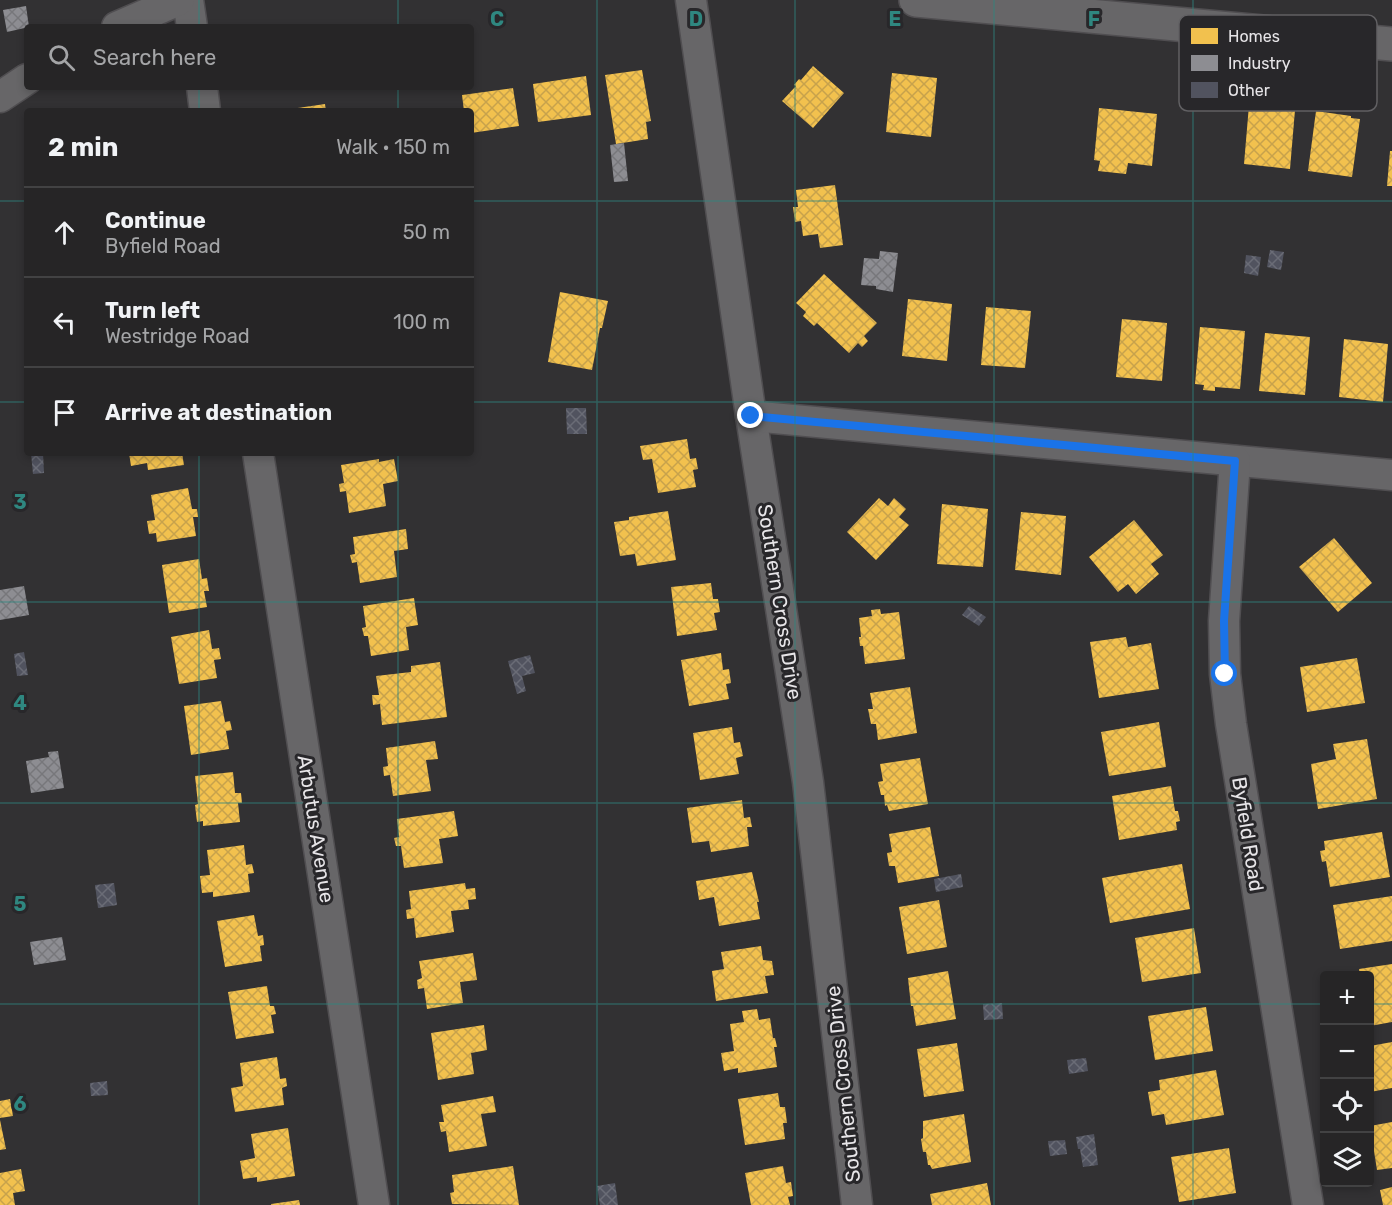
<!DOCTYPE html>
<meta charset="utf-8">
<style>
:root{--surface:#262526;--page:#2e2d2e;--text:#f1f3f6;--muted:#a4a5a7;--line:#424243}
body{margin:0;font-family:Rubik,sans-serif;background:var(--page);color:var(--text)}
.controls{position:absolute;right:18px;bottom:18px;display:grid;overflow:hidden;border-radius:6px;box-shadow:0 3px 9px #0003}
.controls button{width:54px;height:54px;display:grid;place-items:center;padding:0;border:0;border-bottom:2px solid var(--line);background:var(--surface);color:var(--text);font:30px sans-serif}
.stop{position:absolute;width:18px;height:18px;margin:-14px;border:4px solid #1a73e8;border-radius:50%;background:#fff}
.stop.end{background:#1a73e8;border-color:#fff;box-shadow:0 2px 6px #0008}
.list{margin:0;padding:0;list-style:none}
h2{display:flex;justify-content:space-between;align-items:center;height:78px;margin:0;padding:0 24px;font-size:26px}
h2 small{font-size:20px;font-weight:400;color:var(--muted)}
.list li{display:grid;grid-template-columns:39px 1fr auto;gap:18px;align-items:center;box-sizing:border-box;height:90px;padding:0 24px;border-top:2px solid var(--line)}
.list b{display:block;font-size:22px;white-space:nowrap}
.list p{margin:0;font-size:20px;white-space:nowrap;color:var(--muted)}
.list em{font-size:20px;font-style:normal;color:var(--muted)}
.icon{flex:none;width:33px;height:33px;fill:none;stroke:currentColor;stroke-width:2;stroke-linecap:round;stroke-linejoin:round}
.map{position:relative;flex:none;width:1392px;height:1205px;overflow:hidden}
.search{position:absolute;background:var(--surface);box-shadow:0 3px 9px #0003;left:24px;top:24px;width:450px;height:66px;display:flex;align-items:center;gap:15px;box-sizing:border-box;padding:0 21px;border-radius:6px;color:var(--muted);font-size:22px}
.panel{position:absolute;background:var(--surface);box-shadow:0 3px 9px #0003;left:24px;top:108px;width:450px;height:348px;border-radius:6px}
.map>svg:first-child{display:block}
.homes{fill:url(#homes-cross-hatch)}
.industry{fill:url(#industry-cross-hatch)}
.building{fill:url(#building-cross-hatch)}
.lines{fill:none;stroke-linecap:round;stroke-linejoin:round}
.minor-casing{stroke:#504e51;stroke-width:33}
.tertiary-casing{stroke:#504e51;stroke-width:36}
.minor{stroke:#676668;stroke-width:30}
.tertiary{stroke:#676668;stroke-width:33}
.route{stroke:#1a73e8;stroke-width:8}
.grid{fill:none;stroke:#2f8780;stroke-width:1.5;stroke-opacity:0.55}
.labels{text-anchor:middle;stroke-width:6;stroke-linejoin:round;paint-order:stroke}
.street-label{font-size:20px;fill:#e7e5e8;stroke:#28272a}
.key{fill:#28272a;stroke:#616063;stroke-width:1.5}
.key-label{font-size:16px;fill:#e7e5e8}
.grid-label{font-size:20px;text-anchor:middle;font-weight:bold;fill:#2f8780;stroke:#28272a;stroke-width:6;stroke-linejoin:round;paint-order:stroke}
</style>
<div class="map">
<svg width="1392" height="1205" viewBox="0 0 1392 1205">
<defs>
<pattern id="homes-cross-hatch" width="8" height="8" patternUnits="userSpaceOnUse" patternTransform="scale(1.5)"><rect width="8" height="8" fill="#f2c14e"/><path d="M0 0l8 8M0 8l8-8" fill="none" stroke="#c7a24c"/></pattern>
<pattern id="industry-cross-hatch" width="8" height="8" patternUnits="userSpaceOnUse" patternTransform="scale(1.5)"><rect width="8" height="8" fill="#8d8d92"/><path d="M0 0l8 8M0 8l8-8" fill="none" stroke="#77777b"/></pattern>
<pattern id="building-cross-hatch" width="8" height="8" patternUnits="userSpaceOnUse" patternTransform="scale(1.5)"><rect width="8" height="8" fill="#51535f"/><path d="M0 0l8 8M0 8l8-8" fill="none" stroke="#6a6c76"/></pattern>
</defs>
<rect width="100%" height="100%" fill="#323133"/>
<g class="homes">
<polygon points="813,66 844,93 813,128 782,101 796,86 794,85 799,79 801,80"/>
<polygon points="642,70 651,121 646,122 648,139 616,144 605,75"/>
<polygon points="892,73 937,78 931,137 886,132"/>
<polygon points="586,76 591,115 538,122 533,84"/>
<polygon points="513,88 519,126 471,133 471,111 464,111 462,95"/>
<polygon points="325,104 326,111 284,111 284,110"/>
<polygon points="1249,105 1295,110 1290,169 1244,164"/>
<polygon points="1099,108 1157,114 1152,166 1128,163 1126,174 1098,171 1100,161 1094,160"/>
<polygon points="1316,111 1351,116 1351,118 1360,119 1352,177 1308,171"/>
<polygon points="1390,151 1392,151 1392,186 1387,186"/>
<polygon points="835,185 843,245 820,248 818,234 803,236 801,221 795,222 793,207 798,207 796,190"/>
<polygon points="824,274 877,323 864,336 868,341 862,347 858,343 849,353 817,323 814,326 803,316 806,312 796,303"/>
<polygon points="560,292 608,301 602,328 600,328 592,370 548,362"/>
<polygon points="908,299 952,304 947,361 902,356"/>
<polygon points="986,307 1031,311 1025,368 981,365"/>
<polygon points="1122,319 1167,323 1162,381 1116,377"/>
<polygon points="1200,327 1245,331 1240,389 1215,387 1215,391 1203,390 1204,385 1195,384"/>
<polygon points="1265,333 1310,337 1305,395 1259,391"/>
<polygon points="1344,339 1388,344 1383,402 1339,397"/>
<polygon points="687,439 690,459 696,458 698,469 693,470 696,487 658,493 652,459 643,460 640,446"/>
<polygon points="129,453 182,453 184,465 148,470 147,463 131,466"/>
<polygon points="379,459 379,462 394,459 398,481 383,484 386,506 349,513 346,491 340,492 339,484 344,483 341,465"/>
<polygon points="188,488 192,509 197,509 198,517 193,517 196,536 157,542 156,533 149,534 147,521 155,520 151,495"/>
<polygon points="879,498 888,506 894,498 906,509 899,517 909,525 876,560 847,532"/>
<polygon points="942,504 988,509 983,567 937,564"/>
<polygon points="668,511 676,560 637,566 635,554 620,556 614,522 629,520 629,517"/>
<polygon points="1021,512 1066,516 1061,575 1015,570"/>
<polygon points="1134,520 1163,555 1151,564 1159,574 1136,594 1128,584 1118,592 1089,557"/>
<polygon points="406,529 408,549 394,551 397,577 360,583 357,562 352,563 350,555 355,554 353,537"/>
<polygon points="1334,538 1372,583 1338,612 1299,567"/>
<polygon points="199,559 202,579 207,578 209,591 204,591 207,607 169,613 162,565"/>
<polygon points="711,583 713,599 718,599 720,612 714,613 717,630 677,636 671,587"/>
<polygon points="414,598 418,625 406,627 409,650 371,656 368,636 364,636 362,628 366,627 363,606"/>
<polygon points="880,609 881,614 899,612 905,659 865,664 863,646 860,646 859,637 861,637 859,618 872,616 871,610"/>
<polygon points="209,630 212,649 219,648 221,659 214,660 217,678 179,684 171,637"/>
<polygon points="1126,637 1128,647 1151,643 1159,689 1099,698 1090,642"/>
<polygon points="721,653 723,670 729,669 731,683 726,684 729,699 689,706 681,660"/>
<polygon points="1357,658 1365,703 1307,712 1300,667"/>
<polygon points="440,662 447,717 382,725 380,704 373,705 372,695 379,695 376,676 411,672 411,666"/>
<polygon points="910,687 917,733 878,740 876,724 871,724 868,709 873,709 870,693"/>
<polygon points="221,701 225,722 230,721 232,730 226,731 229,749 191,755 184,706"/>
<polygon points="1159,722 1166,767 1109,776 1101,732"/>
<polygon points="732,727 734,743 740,742 743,756 736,758 739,774 700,780 693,733"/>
<polygon points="1367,739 1377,799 1318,809 1311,764 1336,759 1333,744"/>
<polygon points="435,741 438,759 426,760 431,791 393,796 390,775 384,776 383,767 388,766 386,748"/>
<polygon points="920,758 928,804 889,811 887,805 885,806 884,795 881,795 878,782 883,781 880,764"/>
<polygon points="233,772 235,793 241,793 242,803 238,803 240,822 203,826 203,821 197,822 195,805 198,804 195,776"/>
<polygon points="1171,786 1175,811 1178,811 1180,821 1176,822 1177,830 1119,840 1112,796"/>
<polygon points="742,800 744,818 750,817 752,827 747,827 749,846 711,852 709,841 692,843 687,808"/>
<polygon points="454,811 458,836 439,839 443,863 404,868 401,846 396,846 394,838 399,837 397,819"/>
<polygon points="930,827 939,876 898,883 895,866 889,866 887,853 892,852 889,834"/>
<polygon points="1382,832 1390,877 1330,887 1326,861 1322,862 1320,851 1325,850 1324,841"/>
<polygon points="244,845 246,865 252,864 254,873 248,874 250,892 213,897 213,892 202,893 200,876 210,875 207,850"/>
<polygon points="1182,864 1190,909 1110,923 1102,878"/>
<polygon points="752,872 759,902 757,902 760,919 719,926 714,897 699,900 696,881"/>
<polygon points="465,883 466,889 475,888 476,899 468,900 469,909 451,911 454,932 416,938 414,918 407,919 406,910 411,909 409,891"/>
<polygon points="1392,896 1392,941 1340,949 1333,905"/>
<polygon points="939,900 947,947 907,954 899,907"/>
<polygon points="254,915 258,936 263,935 264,945 260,946 262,961 225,967 217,921"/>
<polygon points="1194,928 1201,973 1142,982 1135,938"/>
<polygon points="761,946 763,960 772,961 774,975 765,976 768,993 716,1001 712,971 724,969 721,952"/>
<polygon points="473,953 477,980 460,982 463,1003 427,1009 424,988 418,989 417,980 422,978 419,961"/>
<polygon points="1392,964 1392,1022 1370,1026 1370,976 1360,976 1359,969"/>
<polygon points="948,971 956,1019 916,1026 913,1006 911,1006 908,978"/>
<polygon points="267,986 270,1006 274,1006 276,1014 271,1015 274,1033 236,1039 228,992"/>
<polygon points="1206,1007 1213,1051 1155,1060 1148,1016"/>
<polygon points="757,1009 759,1020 770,1018 773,1038 775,1038 777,1047 774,1047 777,1067 738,1073 738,1068 724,1071 721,1053 734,1051 730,1024 744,1022 742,1011"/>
<polygon points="484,1025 487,1050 471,1053 474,1074 438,1080 431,1033"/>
<polygon points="1392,1042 1392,1088 1370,1092 1370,1046"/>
<polygon points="957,1043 964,1091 924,1097 917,1049"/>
<polygon points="277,1057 280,1079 286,1078 287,1086 282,1088 284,1105 235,1112 231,1088 243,1086 240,1063"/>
<polygon points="1216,1070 1224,1115 1166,1125 1164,1114 1152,1116 1148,1092 1160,1090 1159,1080"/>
<polygon points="778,1093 780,1107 785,1107 787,1123 783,1123 785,1139 745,1145 738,1099"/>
<polygon points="493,1096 496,1112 481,1114 487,1146 449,1152 446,1131 441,1132 439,1122 444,1122 441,1105"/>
<polygon points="10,1099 13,1116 0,1118 0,1101"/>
<polygon points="964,1114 971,1162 932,1169 930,1165 928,1165 926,1152 923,1152 921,1139 923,1138 923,1121"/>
<polygon points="0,1120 6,1149 0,1150"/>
<polygon points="1392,1122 1392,1168 1377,1170 1370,1126"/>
<polygon points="288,1128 295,1176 257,1182 257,1177 243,1179 240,1161 255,1158 251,1134"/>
<polygon points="1229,1148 1236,1193 1179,1202 1171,1157"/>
<polygon points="513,1166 519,1205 452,1204 450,1193 454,1192 452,1175"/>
<polygon points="783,1166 786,1183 791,1182 793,1196 788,1197 790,1205 751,1205 745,1173"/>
<polygon points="21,1169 25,1191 13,1193 15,1205 0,1205 0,1173"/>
<polygon points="987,1183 991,1205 932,1205 930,1194"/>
<polygon points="1392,1187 1392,1205 1383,1205 1380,1190"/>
<polygon points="299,1200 300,1205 271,1205 271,1204"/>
</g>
<g class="industry">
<polygon points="26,6 29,27 7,32 3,10"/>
<polygon points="624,143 628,181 614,182 610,145"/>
<polygon points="880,251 898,253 893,292 876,289 876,286 861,285 864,258 879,259"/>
<polygon points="24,586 29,615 0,620 0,590"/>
<polygon points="58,751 64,788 31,793 26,761 49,757 48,752"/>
<polygon points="62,937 66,960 34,965 30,942"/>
</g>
<g class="building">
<polygon points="1270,250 1284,252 1281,270 1267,267"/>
<polygon points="1246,255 1261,257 1258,276 1244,273"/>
<polygon points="566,408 586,408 587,434 567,434"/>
<polygon points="31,453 43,453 44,473 33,474"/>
<polygon points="969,606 986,617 979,626 962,615"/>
<polygon points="24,652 28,675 17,676 14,654"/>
<polygon points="530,655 535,673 522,676 526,691 517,694 508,661"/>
<polygon points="961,874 963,887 936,892 934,879"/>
<polygon points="114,883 117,905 98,908 95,885"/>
<polygon points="1002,1003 1003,1019 984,1020 983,1004"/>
<polygon points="1086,1058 1088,1071 1069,1074 1067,1060"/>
<polygon points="107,1081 108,1095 91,1096 90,1083"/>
<polygon points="1094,1134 1098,1165 1083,1167 1080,1149 1078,1149 1076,1137"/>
<polygon points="1065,1140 1067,1154 1050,1156 1048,1141"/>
<polygon points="615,1183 618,1205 600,1205 597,1186"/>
</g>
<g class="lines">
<defs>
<g id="minor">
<polyline points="188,0 192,27"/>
<polyline points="691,0 751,416 808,782 857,1205"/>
<polyline points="117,27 179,0"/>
<polyline points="202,87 205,111"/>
<polyline points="0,97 27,79"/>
<polyline points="751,416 1392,475"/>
<polyline points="258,453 374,1205"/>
<polyline points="1235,461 1224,621 1225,674 1231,724 1308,1205"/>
</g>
<polyline id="tertiary" points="916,0 1392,44"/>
</defs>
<use href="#minor" class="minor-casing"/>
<use href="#tertiary" class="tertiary-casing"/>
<use href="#minor" class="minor"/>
<use href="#tertiary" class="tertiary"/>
</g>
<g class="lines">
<polyline class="route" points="751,416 1235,461 1224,621 1225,674"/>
</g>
<path class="grid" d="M 199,0 L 199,27M 398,0 L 398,27M 597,0 L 597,1205M 795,0 L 795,1205M 994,0 L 994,1205M 1193,0 L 1193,1205M 199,87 L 199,111M 398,87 L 398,111M 0,201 L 27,201M 471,201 L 1392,201M 0,402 L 27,402M 471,402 L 1392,402M 199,453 L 199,1205M 398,453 L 398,1205M 0,602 L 1392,602M 0,803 L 1392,803M 0,1004 L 1324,1004M 1370,1004 L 1392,1004"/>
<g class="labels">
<g class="street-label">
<text transform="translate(780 602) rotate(81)" y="7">Southern Cross Drive</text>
<text transform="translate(316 829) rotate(81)" y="7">Arbutus Avenue</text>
<text transform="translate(1248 834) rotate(81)" y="7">Byfield Road</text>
<text transform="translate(843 1084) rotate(-96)" y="7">Southern Cross Drive</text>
</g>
</g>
<rect x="1179" y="15" width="198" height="96" rx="9" class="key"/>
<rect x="1191" y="28" width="27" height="16" fill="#f2c14e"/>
<rect x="1191" y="55" width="27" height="16" fill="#8d8d92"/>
<rect x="1191" y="82" width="27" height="16" fill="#51535f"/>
<g class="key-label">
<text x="1228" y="42">Homes</text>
<text x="1228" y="69">Industry</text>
<text x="1228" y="96">Other</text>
</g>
<g class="grid-label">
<text x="497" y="26">C</text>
<text x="696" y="26">D</text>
<text x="895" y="26">E</text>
<text x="1094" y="26">F</text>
<text x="20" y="509">3</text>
<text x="20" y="710">4</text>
<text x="20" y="911">5</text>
<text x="20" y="1111">6</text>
</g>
</svg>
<div class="controls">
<button>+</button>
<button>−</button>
<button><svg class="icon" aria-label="locate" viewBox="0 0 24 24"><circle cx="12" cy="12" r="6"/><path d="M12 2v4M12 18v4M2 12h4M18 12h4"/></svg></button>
<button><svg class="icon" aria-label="layers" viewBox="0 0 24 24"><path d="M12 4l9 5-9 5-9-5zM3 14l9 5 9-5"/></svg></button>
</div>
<div class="stop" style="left:1225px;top:674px"></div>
<div class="stop end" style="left:751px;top:416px"></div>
<div class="search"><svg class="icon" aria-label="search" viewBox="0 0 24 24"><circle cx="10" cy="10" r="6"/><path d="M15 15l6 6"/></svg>Search here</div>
<section class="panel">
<h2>2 min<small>Walk · 150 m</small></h2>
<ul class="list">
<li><svg class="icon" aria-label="ahead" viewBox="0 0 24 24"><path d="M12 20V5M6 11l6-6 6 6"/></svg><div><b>Continue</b><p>Byfield Road</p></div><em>50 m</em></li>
<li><svg class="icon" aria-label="left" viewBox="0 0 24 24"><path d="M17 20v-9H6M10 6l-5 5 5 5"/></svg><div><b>Turn left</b><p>Westridge Road</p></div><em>100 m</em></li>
<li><svg class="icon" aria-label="arrive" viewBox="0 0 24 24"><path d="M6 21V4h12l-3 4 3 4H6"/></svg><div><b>Arrive at destination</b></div></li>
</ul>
</section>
</div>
